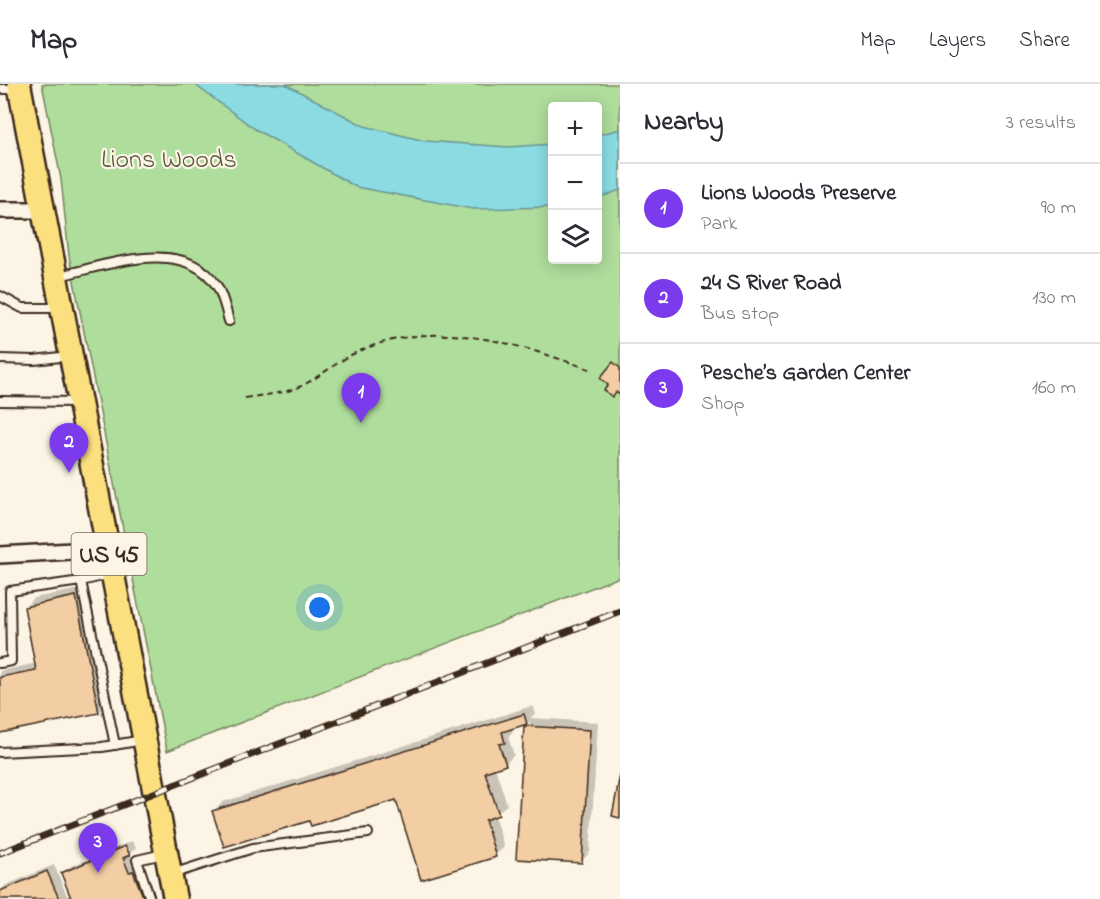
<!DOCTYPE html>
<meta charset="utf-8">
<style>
:root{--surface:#fff;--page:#f2f2f3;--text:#2b2b33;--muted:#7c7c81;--line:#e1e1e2;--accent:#7c3aed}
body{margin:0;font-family:"Indie Flower",sans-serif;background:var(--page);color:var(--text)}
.controls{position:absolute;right:18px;top:18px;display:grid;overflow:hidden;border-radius:6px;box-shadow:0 3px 15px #0003}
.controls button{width:54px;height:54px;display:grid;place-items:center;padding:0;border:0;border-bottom:2px solid var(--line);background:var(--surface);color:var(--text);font:30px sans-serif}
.you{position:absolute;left:320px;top:524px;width:21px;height:21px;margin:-15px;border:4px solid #fff;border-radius:50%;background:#1a73e8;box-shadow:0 0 0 9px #1a73e833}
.badge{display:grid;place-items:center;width:39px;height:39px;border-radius:50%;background:var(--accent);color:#fff;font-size:20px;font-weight:700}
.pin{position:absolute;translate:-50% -50px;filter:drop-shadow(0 2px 3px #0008)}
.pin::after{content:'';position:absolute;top:32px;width:21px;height:18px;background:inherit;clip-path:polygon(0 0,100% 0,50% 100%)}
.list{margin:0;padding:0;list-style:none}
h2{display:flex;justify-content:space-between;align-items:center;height:78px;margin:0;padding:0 24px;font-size:26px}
h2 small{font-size:20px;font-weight:400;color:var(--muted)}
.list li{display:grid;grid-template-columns:39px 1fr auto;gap:18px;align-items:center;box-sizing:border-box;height:90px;padding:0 24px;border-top:2px solid var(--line)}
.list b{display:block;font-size:22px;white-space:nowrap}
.list p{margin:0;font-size:20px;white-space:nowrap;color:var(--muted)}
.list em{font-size:20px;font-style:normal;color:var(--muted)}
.icon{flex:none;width:33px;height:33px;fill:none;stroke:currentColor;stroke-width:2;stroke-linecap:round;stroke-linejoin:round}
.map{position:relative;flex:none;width:620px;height:815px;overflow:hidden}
header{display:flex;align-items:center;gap:36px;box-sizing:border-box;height:84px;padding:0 30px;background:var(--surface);border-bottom:2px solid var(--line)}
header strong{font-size:28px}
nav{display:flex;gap:33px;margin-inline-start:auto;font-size:21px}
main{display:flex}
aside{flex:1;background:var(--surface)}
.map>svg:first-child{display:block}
.green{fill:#afdd9c;stroke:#75845d;stroke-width:1.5;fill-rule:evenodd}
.water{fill:#8bdce2;stroke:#6b9594;stroke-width:1.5}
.shadow{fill:#0003}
.building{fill:#f3cda3;stroke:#3b2a1e;stroke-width:1.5}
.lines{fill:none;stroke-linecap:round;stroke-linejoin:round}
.service-casing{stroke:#3b2a1e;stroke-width:12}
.minor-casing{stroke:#3b2a1e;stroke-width:20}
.primary-casing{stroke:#3b2a1e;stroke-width:27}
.path{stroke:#3b2a1e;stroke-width:2;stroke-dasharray:6 4.5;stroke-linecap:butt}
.service{stroke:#fcf5e5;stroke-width:8}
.minor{stroke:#fcf5e5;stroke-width:15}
.primary{stroke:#fce080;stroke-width:22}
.rail-casing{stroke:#3b2a1e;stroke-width:7}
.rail{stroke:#fcf5e5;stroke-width:4.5;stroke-dasharray:14;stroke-linecap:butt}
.labels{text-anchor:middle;stroke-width:4.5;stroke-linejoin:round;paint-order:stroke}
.shield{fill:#fcf5e5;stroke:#75675a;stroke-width:1.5}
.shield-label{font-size:24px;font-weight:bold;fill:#3b2a1e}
.park-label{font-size:26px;fill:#58573e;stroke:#fcf5e5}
</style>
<header>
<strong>Map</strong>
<nav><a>Map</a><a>Layers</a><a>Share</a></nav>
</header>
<main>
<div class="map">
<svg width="620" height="815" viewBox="0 0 620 815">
<rect width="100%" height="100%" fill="#fcf5e5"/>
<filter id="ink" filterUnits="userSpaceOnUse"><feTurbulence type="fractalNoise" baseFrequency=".0167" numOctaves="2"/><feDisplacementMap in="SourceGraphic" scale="12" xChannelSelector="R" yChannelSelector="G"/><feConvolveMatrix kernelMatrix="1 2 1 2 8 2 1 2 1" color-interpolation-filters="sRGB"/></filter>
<g filter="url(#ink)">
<path class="green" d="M 42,0 L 620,0 L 620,493 L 167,667 L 69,172 L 61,95 ZM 552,22 L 598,22 L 598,176 L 552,176 Z"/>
<g class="water">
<polygon points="194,0 285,0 364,42 425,57 508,63 552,60 552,123 473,125 356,103 255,45"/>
<polygon points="620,45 620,106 598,114 598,51"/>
</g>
<g class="shadow">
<polygon points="85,504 108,619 99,628 0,647 0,587 37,579 25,523 34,514"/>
<polygon points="532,622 535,630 530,634 598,638 590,768 582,777 525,643 531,637 511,643 513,648 508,653 514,671 505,680 495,683 507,721 494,731 504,763 495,771 397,714 310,735 214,727 223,718"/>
<polygon points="132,757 136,764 130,769 153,815 0,815 0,807 6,801 54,781 67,812 71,810 62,789 69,783"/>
</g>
<g class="building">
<polygon points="613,278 620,284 620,311 616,308 612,313 604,306 608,301 600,294"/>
<polygon points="76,512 99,629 0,649 0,593 36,586 24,523"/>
<polygon points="524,630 527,640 502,648 505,659 499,660 506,681 485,688 499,731 485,736 496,773 421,796 396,716 311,742 309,737 224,763 212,727"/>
<polygon points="524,642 590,646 582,779 516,775"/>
<polygon points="620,691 620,734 612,732"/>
<polygon points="125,762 130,771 123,774 129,788 133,787 144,815 67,815 71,814 61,789"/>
<polygon points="47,787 59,815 0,815 0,807"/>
</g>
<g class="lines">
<defs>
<g id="service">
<polyline points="0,5 18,5"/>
<path d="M 58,192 C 106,182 184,151 217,202 C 223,212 226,226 229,237"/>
<polyline points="0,212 22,224 59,224"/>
<polyline points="0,275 34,276 69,272"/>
<polyline points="0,317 76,318"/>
<polyline points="81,497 115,661"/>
<polyline points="0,579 11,577 10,507 81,497 111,490"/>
<polyline points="0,668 102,663 143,656"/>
<polyline points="172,790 253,764 368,749"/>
<polyline points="150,815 137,776 163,770"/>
</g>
<g id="minor">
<polyline points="0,126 42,126"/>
<polyline points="0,471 108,465"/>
</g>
<polyline id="primary" points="19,0 175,815"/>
</defs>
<use href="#service" class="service-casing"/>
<use href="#minor" class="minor-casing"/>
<use href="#primary" class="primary-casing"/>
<path class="path" d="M 245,314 C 262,311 283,310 299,303 C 321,293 339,275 362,266 C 440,233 517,260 592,286"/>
<use href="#service" class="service"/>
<use href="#minor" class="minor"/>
<use href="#primary" class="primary"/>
<defs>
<polyline id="rail" points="0,769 620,527"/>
</defs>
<use href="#rail" class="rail-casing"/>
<use href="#rail" class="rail"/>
</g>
</g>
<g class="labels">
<rect class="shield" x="71.5" y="449" width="75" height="42" rx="4.5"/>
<g class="shield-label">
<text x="109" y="478">US 45</text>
</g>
<g class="park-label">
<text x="169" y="83">Lions Woods</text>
</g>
</g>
</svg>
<div class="controls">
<button>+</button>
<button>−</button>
<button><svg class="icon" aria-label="layers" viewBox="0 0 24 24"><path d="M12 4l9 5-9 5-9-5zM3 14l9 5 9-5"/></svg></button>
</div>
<div class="you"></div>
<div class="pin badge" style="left:361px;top:339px">1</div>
<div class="pin badge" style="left:69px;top:389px">2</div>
<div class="pin badge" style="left:98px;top:789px">3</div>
</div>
<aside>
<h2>Nearby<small>3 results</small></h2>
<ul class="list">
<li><span class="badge">1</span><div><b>Lions Woods Preserve</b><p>Park</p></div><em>90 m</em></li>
<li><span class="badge">2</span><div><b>24 S River Road</b><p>Bus stop</p></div><em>130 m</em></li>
<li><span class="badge">3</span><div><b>Pesche’s Garden Center</b><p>Shop</p></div><em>160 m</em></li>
</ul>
</aside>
</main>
